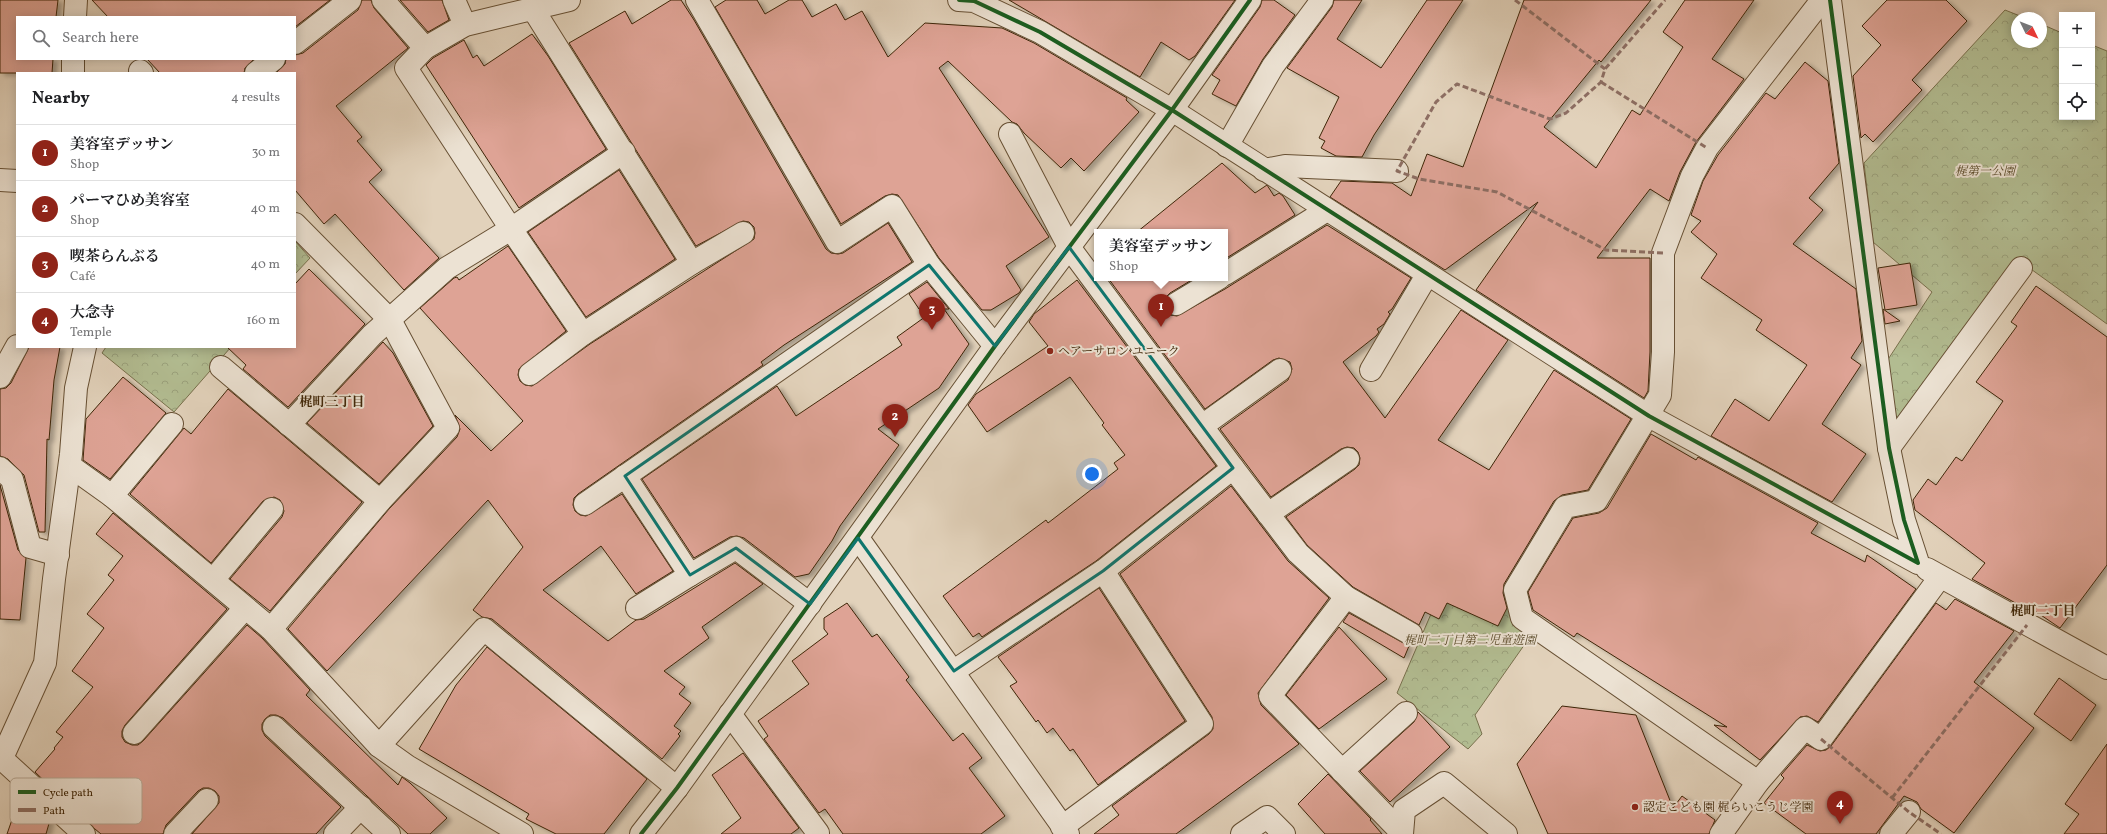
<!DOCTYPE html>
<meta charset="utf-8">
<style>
:root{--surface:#fff;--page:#f2f2f2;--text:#202124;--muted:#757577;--line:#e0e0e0;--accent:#8f2418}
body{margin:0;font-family:Vollkorn,"Noto Serif JP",serif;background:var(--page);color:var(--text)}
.controls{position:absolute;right:12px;top:12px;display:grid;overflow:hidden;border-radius:0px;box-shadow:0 2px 10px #0003}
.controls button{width:36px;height:36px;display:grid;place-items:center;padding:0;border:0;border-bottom:1px solid var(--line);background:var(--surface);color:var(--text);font:20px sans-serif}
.compass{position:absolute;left:2011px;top:12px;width:36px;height:36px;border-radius:50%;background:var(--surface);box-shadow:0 2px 10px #0003;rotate:133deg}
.you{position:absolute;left:1092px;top:474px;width:14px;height:14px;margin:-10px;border:3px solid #fff;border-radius:50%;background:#1a73e8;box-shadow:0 0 0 6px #1a73e833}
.badge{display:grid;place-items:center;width:26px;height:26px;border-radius:50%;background:var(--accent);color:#fff;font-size:13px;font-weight:700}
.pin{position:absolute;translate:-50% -33px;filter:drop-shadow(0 1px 2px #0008)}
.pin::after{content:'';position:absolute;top:21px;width:14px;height:12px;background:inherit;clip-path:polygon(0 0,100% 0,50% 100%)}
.popup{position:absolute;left:1094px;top:229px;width:134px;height:52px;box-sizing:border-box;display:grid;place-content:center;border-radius:0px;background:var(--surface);filter:drop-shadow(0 1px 3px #0005);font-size:13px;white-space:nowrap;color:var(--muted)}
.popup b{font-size:15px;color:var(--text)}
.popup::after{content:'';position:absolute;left:50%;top:100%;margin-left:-8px;border:8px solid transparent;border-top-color:var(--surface)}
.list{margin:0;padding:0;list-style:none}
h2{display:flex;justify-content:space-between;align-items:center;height:52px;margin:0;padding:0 16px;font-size:17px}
h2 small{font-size:13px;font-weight:400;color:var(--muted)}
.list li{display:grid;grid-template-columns:26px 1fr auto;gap:12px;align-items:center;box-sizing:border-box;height:56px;padding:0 16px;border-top:1px solid var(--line)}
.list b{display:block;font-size:15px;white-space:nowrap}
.list p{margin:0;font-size:13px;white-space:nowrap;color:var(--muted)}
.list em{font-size:13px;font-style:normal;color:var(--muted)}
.icon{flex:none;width:22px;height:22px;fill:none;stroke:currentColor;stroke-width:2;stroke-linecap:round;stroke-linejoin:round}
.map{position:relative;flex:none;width:2107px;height:834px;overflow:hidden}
.search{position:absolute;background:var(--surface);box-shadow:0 2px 10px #0003;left:16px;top:16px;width:280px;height:44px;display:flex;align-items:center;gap:10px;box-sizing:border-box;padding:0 14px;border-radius:0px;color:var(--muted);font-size:15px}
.panel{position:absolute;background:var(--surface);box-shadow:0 2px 10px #0003;left:16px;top:72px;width:280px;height:276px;border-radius:0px}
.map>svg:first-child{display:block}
.park{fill:url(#park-crowns);stroke:#78704c}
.building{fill:#dea395;stroke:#3e2507;filter:url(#shadow)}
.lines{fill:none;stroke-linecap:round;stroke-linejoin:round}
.minor-casing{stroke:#675034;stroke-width:24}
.minor{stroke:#ece2d3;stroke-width:22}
.quiet{stroke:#8d6e63;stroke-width:3;stroke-dasharray:6 3;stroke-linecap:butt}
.cycleway-casing{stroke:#ece2d3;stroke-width:6}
.cycleway{stroke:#1b5e20;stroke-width:4}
.marked{fill:none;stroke:#0f766e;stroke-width:3;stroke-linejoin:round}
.poi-dot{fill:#8f2418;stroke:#ece2d3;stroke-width:1.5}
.labels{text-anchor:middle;stroke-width:4;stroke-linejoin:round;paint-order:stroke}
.park-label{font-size:12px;font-style:italic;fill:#5b4b2a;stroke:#ece2d3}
.poi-label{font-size:12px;fill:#3e2507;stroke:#ece2d3;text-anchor:start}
.neighbourhood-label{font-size:13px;font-weight:bold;fill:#3e2507;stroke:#ece2d3}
.key{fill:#ece2d3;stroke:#b8a996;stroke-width:1}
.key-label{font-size:11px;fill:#3e2507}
</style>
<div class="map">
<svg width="2107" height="834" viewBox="0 0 2107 834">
<defs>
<pattern id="park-crowns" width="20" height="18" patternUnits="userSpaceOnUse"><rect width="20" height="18" fill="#b2bc91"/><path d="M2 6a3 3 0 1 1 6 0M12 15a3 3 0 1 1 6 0" fill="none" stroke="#9aa17c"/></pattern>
<filter id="shadow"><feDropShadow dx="4.5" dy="2.5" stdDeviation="2" flood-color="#0004"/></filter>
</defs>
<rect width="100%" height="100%" fill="#e2d2bb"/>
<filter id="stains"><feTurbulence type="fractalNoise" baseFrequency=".005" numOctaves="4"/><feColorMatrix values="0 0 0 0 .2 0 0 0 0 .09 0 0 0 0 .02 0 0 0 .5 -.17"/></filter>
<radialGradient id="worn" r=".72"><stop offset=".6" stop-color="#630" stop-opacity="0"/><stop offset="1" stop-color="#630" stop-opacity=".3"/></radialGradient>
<g class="park">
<polygon points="2005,10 2025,18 2017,18 2017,42 2041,42 2041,24 2062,33 2062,117 2092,117 2092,45 2107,51 2107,324 2017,259 1898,423 1887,395 1887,361 1932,292 1873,242 1864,163"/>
<polygon points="295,241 310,258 295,274"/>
<polygon points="106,347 231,347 174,412 102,353"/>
<polygon points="1452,565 1505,589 1532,634 1475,715 1482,734 1468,749 1397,693"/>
</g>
<g class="building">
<polygon points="0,0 58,0 56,17 17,17 17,59 53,59 52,73 0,73"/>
<polygon points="92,0 330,0 295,27 295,17 108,17"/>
<polygon points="362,0 371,0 374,8 408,48 336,106 362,137 357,141 382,170 369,182 439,258 404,290 335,214 324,224 295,190 295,73 276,73 285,64 286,59 295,59 295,55 303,53 358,10"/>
<polygon points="400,0 442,0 449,20 428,32"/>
<polygon points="671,0 681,0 694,20 826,249 831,253 838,254 843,253 888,223 912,262 784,345 761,362 763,365 578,494 574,498 573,505 575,511 580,515 586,516 622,494 673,571 636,594 601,546 543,590 608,641 636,620 644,619 735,563 763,584 702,627 709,638 664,671 685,687 679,694 691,703 674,726 681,731 678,734 680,736 662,759 492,619 482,617 473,610 523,547 488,500 327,671 288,629 389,509 457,437 460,429 455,415 491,451 523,421 420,308 454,278 457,277 459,280 508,246 566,331 519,369 518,375 520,381 525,385 532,386 590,344 754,239 755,233 754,227 749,222 743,221 696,246 569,43 625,11 632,24"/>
<polygon points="726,0 757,0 765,14 789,0 802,0 812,17 836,4 845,20 862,11 888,57 925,23 1002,28 1034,43 1127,98 1126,100 1139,112 1084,171 1071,158 1061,168 1024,133 1017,124 1012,122 948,61 939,68 1049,237 1006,266 1021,290 1019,293 991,310 982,310 939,258 898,195 892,194 885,196 841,224 715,7"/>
<polygon points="1009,0 1235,0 1195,56 1189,60 1161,42 1140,77"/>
<polygon points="1262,0 1274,0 1295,15 1263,59 1236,106 1212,94 1220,80 1212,75 1260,7"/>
<polygon points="1334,0 1362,0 1337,39 1381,68 1427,0 1463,0 1374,135 1362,157 1336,156 1321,148 1325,141 1319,138 1339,97 1287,68 1332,7"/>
<polygon points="1524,0 1651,0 1601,62 1599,60 1544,127 1596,168 1632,110 1640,115 1683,47 1663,32 1685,0 1754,0 1712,59 1744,79 1696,142 1680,172 1669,201 1650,189 1597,258 1650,258 1650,352 1648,391 1644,398 1476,290 1538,202 1445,270 1330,197 1341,181 1392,183 1411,196 1427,154 1463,167"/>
<polygon points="1887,0 1946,0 1967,21 1912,80 1922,90 1873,142 1865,134 1861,138 1853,76 1881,45 1862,26"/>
<polygon points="532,34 548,56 606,149 519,208 426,65 433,58 464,40 473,58 477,55 484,66"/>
<polygon points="147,59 254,59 245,68 244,73 160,73"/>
<polygon points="1805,62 1828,81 1839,163 1809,198 1823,210 1793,244 1856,289 1862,341 1851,358 1861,365 1822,424 1866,454 1832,502 1711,436 1735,399 1769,421 1807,365 1756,330 1762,320 1701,278 1717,254 1691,232 1701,221 1691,215 1703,181 1718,155 1766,93 1775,99"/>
<polygon points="1222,163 1255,193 1267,185 1274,196 1279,193 1283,196 1295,215 1225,259 1225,232 1137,232"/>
<polygon points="619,170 675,259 586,317 528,232"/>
<polygon points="1327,225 1411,278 1392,309 1388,312 1390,314 1384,324 1377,329 1379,332 1376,336 1343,362 1385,418 1461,310 1508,340 1438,440 1489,470 1554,370 1631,419 1588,490 1562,495 1554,501 1504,584 1503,593 1507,608 1498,626 1447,603 1439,619 1425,612 1419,625 1353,587 1307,545 1286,517 1355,469 1359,465 1360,458 1358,452 1354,448 1347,447 1341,449 1271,497 1220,429 1288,380 1292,369 1290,362 1279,358 1273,360 1205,409 1108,278 1195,278 1170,293 1165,298 1164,305 1166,311 1170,315 1177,316 1225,289"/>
<polygon points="1910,263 1917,305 1885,310 1878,268"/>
<polygon points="309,269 365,324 288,407 243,369 246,365 227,347 295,347 295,284"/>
<polygon points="1077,280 1216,466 1096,561 982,637 979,633 973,637 943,596 1046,520 1048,523 1118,469 1114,463 1125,455 1102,425 1104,423 1070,377 987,432 968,405 976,394 1048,346 1029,322 1034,314"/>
<polygon points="927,282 949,309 944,309 969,344 939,388 878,429 899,445 840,526 832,541 809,574 795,577 744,538 737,536 730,537 694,558 642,479 777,386 796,416 902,345 897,337 936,309 919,309 909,294"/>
<polygon points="2036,286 2107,337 2107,565 2060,628 2032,609 2030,611 1972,579 1985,563 1915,510 1913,500 1928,479 1936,485 1956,457 1962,461 2003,401 1976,382 2017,326 2011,322"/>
<polygon points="1883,309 1900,321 1885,324"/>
<polygon points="383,342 393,353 433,426 379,484 307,423"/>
<polygon points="29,347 60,347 54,380 49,440 47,439 45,532 39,532 24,475 8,459 0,456 0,389 6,388 11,383"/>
<polygon points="123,377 166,413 110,479 83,460 86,419"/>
<polygon points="228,389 362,502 270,611 230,579 282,517 284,511 280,500 274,497 263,501 211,563 130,494 184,428 191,434"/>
<polygon points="1651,434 1696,460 1698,457 1818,523 1811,533 1865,562 1867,555 1916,589 1818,722 1807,716 1800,717 1760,760 1714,725 1727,727 1577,633 1574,637 1533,610 1528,592 1573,518 1599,513 1607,508"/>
<polygon points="0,485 18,550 26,558 20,620 0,619"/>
<polygon points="1231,486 1288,561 1329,598 1258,693 1261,705 1299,744 1176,834 1094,834 1119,815 1112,806 1209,734 1213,729 1212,717 1120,574"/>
<polygon points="113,513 227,609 125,725 122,731 122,737 125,742 132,745 138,745 143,741 247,625 262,638 310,690 306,695 398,785 402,777 410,783 447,818 430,834 408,834 283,718 276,715 270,715 265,719 262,724 262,730 265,736 341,807 316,834 192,834 219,803 219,796 215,791 209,788 203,788 198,791 166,825 163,834 101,834 95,829 35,772 55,749 54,748 63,737 56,732 93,687 72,671 104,628 87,614 114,580 108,575 123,556 96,534"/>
<polygon points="1099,588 1185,721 1098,785 1073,749 1070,751 1053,728 1047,733 1038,720 1036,722 1010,686 1017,682 998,657"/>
<polygon points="1955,599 2014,631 1974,682 2034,728 1954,833 1921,809 1917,802 1904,796 1876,834 1806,834 1764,803 1784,778 1781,775 1807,745 1820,751 1826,750 1831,746 1936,603 1946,610"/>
<polygon points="847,603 872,637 877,634 909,677 906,680 953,741 963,733 982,758 969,768 1005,816 981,834 843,834 825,809 819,813 764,739 768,736 758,721 809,684 792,661 828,634 824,629 824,618"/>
<polygon points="1349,613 1409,646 1404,658 1343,622"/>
<polygon points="1339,627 1387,679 1319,729 1286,695"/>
<polygon points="487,647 647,779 604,834 556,834 526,819 529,814 419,749 456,685"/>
<polygon points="2059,678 2096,705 2071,741 2034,714"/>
<polygon points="1562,706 1636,715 1673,808 1682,796 1715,820 1709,834 1548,834 1517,764"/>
<polygon points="1418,712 1450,747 1390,802 1360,771 1414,722"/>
<polygon points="2107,744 2107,834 2064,834 2079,814 2065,804"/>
<polygon points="743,753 799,828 791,834 721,834 741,818 712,775"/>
<polygon points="1328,774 1371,819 1370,820 1382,834 1325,834 1298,804"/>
<polygon points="21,794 50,820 46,834 7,834"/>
</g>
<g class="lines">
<defs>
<g id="minor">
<polyline points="383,0 425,48"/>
<polyline points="454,0 465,25"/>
<polyline points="697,0 837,242 892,206 929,265"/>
<polyline points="959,0 974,1 1040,32 1172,110 1649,416 1918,563 1904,520 1889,448 1830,0"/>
<polyline points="533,9 692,263 583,334 511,229 406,68 425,48 465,25 569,0"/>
<polyline points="75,17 76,0"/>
<polyline points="295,43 350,0"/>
<polyline points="140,71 142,73"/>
<polyline points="73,73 73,59"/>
<polyline points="256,73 274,59"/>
<polyline points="1010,134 1069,247 1233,468 1103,571"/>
<polyline points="1227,146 1273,66 1322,0"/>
<polyline points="1264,170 1285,166 1397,171"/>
<polyline points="0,180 17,181"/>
<polyline points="692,263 743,233"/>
<polyline points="1225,274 1327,210"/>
<polyline points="1176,304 1219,278"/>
<polyline points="221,367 380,501"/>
<polyline points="1371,370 1427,275"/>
<polyline points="530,374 583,334"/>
<polyline points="0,377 17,346"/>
<polyline points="289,425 372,335 447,268 511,229 624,152"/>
<polyline points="1202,426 1280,370"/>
<polyline points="1889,448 2021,268"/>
<polyline points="70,466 112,496 271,629 379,746 407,766 522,834"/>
<polyline points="0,468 12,479 30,547 58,555"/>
<polyline points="1233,468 1298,553 1346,597 1270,696 1402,833"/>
<polyline points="625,476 690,575 736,548 810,604"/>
<polyline points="112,496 172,424"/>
<polyline points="585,504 929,265 995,346"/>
<polyline points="1268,514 1348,459"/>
<polyline points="858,538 1068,834"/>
<polyline points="1927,569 2107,668"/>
<polyline points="213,580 272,509"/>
<polyline points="1346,597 1411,634"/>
<polyline points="637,608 690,575"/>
<polyline points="271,629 380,501 448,428 390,320 295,224"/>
<polyline points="954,671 1103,571 1202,724 1062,827"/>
<polyline points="730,714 818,833"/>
<polyline points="274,727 389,834"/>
<polyline points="134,733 245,608"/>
<polyline points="379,746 484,629 677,788"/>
<polyline points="0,757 84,834"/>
<polyline points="2,758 45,663 54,579 71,454 76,388 85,347"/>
<polyline points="1342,771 1406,713"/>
<polyline points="1758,782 1522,618 1515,590 1565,507 1596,501 1660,395 1663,352 1663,253 1692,176 1707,148 1822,0"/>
<polyline points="175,834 207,800"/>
<polyline points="335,834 361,807"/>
<polyline points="641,834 677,788 995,346 1172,110 1250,0"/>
<polyline points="1242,834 1267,817 1284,834"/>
<polyline points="1402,834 1404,810 1444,783 1506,834"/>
<polyline points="1721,834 1758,782 1805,728 1821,739 1940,577"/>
<polyline points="1891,834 1909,812"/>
</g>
</defs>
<use href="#minor" class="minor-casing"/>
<use href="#minor" class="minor"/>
<g class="quiet">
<polyline points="1515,0 1605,69"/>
<polyline points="1601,82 1707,148"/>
<polyline points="1663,253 1606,250 1497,192 1419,179 1397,171 1436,102 1457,84 1550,119 1566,113 1601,82 1605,69 1665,0"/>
<polyline points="1821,739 1909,812 1941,834"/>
<polyline points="1892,798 2027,625"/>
</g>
<defs>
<g id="cycleway">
<polyline points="959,0 974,1 1040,32 1172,110 1649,416 1918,563 1904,520 1889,448 1830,0"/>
<polyline points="641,834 677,788 995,346 1172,110 1250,0"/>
</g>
</defs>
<use href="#cycleway" class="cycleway-casing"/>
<use href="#cycleway" class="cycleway"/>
</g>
<path class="marked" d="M 1069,247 L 1233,468 L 1103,571 L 954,671 L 858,538 L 810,604 L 736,548 L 690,575 L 625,476 L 929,265 L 995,346 Z"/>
<g class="poi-dot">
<circle cx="1050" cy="351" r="4"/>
<circle cx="1635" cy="807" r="4"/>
</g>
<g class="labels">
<g class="park-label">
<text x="1985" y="175">梶第一公園</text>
<text x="1470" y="644">梶町二丁目第二児童遊園</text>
</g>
<g class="poi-label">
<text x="1058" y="355">ヘアーサロン ユニーク</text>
<text x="1643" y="811">認定こども園 梶らいこうじ学園</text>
</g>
<g class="neighbourhood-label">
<text x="332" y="406">梶町三丁目</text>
<text x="2043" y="615">梶町二丁目</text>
</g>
</g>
<rect x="10" y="778" width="132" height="46" rx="6" class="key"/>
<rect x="18" y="790" width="18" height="4" fill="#1b5e20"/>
<rect x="18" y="808" width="18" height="4" fill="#8d6e63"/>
<g class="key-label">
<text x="43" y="796">Cycle path</text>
<text x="43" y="814">Path</text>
</g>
<rect width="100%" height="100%" filter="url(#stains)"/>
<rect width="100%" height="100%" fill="url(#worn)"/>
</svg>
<div class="controls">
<button>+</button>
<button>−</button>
<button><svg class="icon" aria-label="locate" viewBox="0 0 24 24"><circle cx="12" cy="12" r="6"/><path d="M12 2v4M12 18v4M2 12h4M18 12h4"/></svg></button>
</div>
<svg class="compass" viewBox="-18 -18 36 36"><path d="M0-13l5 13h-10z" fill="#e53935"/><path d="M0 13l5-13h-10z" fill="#757577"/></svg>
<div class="you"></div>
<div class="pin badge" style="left:1161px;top:327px">1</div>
<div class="popup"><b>美容室デッサン</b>Shop</div>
<div class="pin badge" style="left:895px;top:437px">2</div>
<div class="pin badge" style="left:932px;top:330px">3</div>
<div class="pin badge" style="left:1840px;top:824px">4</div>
<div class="search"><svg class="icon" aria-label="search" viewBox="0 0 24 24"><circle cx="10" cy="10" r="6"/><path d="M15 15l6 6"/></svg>Search here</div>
<section class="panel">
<h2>Nearby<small>4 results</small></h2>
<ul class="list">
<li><span class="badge">1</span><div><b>美容室デッサン</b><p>Shop</p></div><em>30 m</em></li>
<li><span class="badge">2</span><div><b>パーマひめ美容室</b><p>Shop</p></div><em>40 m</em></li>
<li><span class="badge">3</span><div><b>喫茶らんぶる</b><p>Café</p></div><em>40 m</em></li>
<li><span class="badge">4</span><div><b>大念寺</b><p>Temple</p></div><em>160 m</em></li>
</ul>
</section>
</div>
